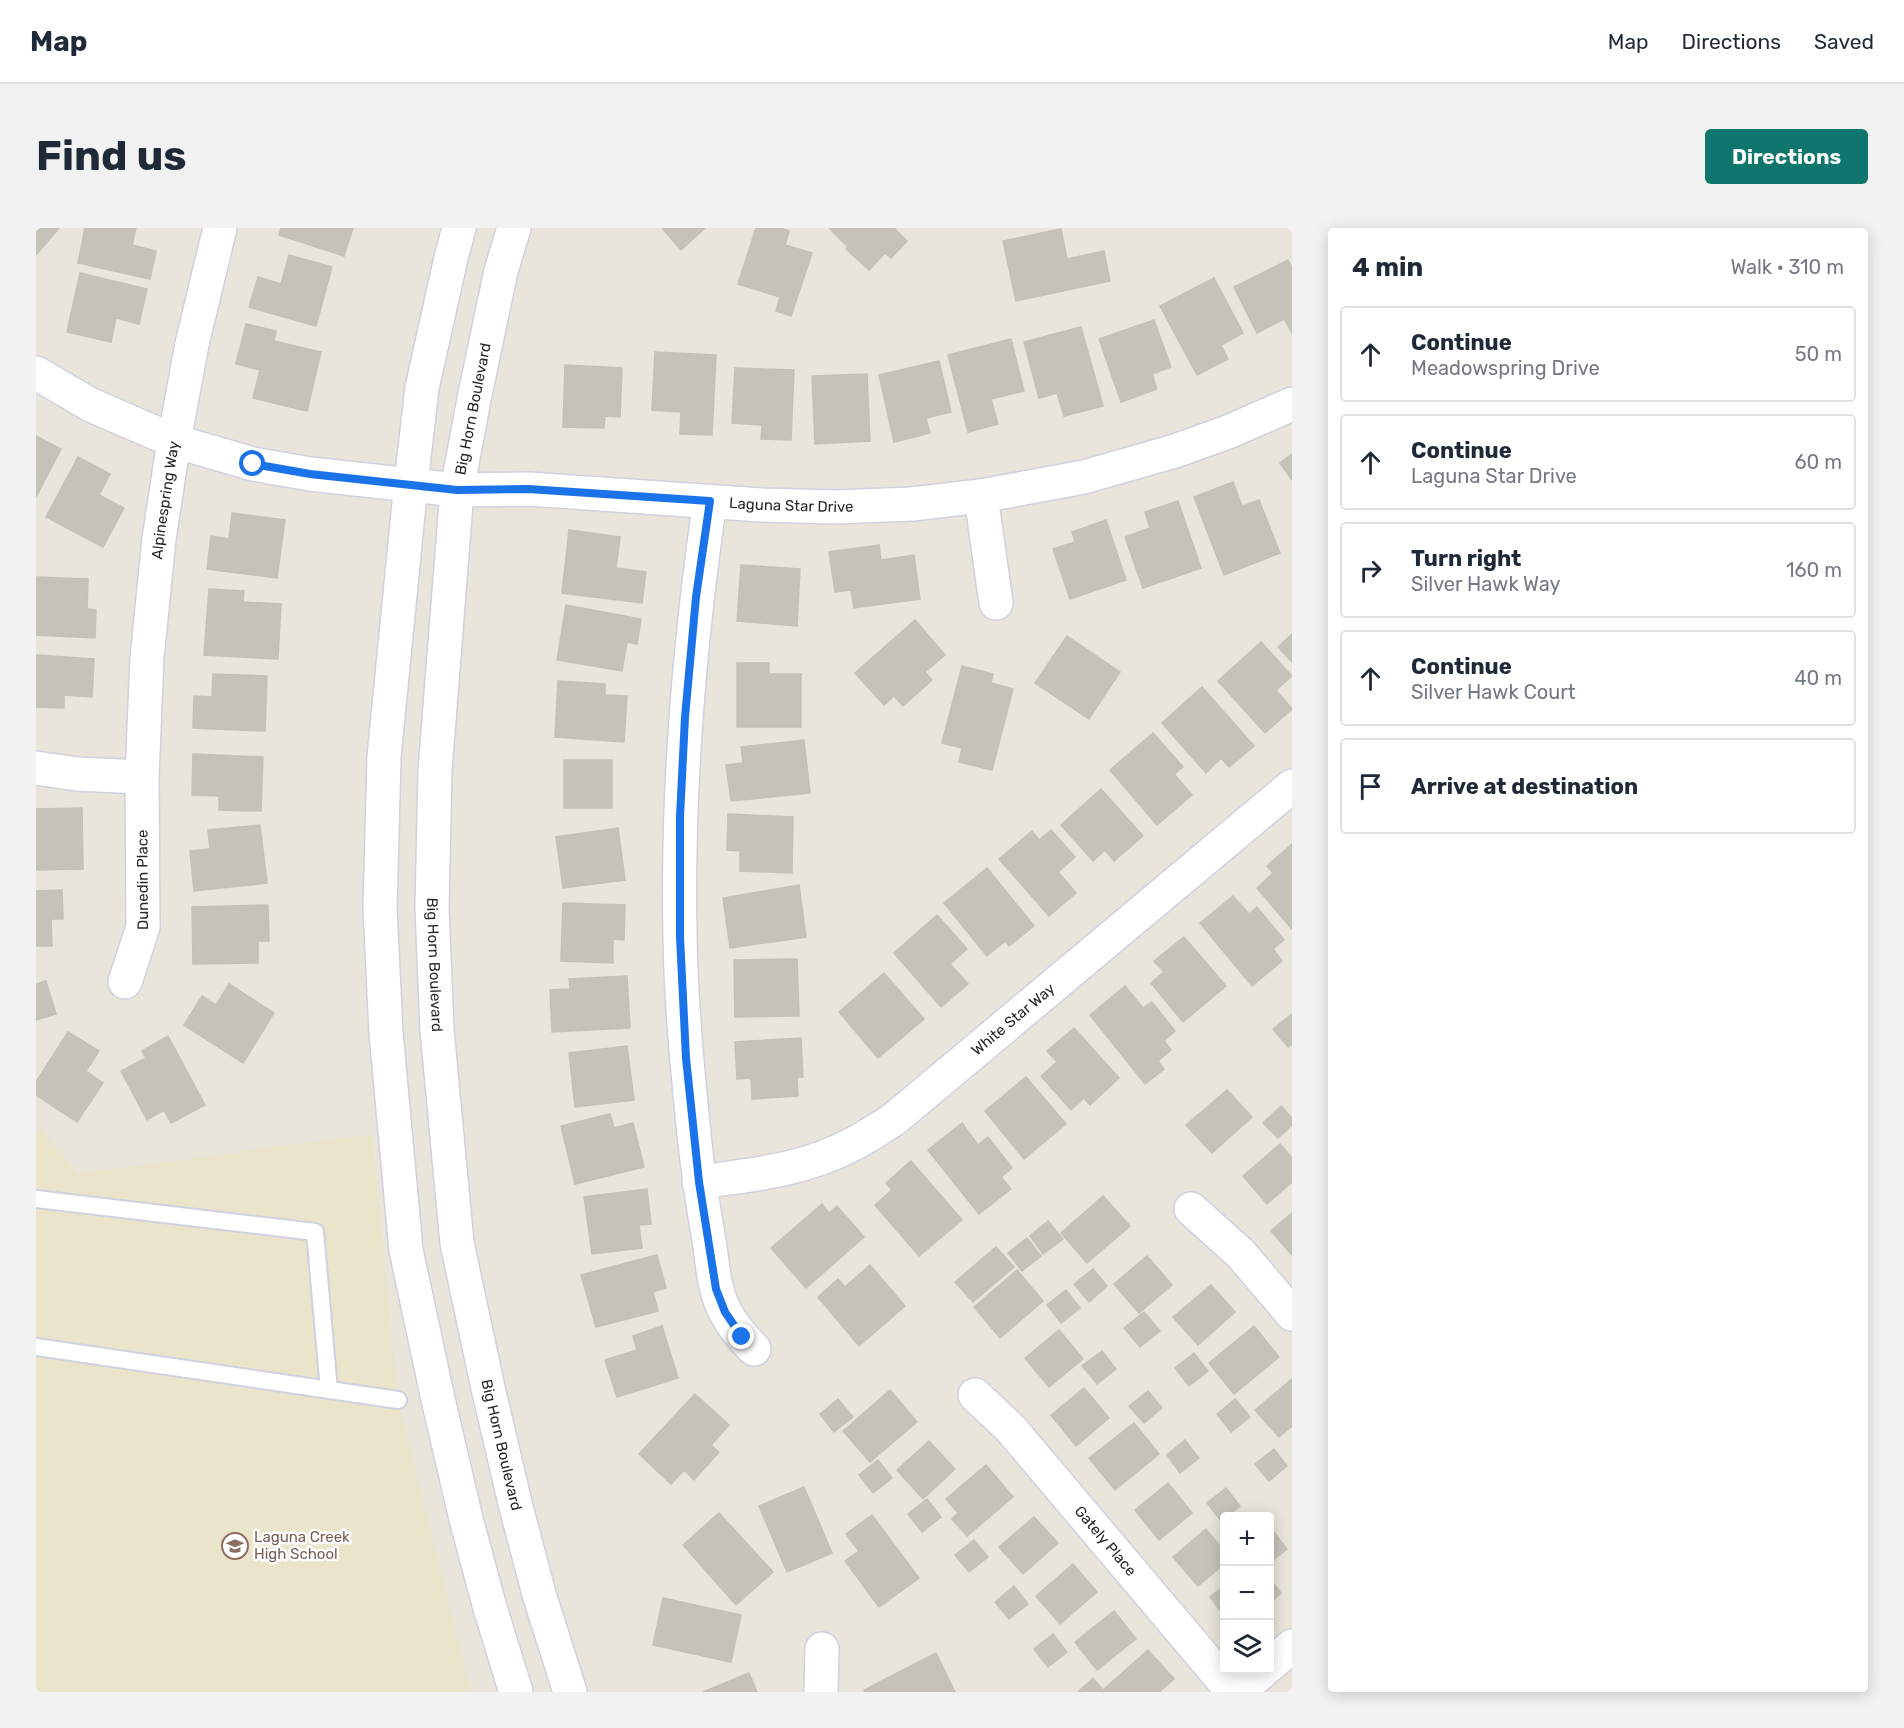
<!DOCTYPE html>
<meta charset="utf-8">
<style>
:root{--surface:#fff;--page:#f2f2f3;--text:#1f2937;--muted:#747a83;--line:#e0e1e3;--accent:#0f766e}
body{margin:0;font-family:Rubik,sans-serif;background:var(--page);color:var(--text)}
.controls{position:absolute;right:18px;bottom:18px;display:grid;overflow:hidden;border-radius:6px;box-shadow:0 3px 15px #0003}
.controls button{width:54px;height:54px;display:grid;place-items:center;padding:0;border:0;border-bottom:2px solid var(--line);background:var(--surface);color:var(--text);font:30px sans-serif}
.stop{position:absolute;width:18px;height:18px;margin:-14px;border:4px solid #1a73e8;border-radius:50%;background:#fff}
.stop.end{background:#1a73e8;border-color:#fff;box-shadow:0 2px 6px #0008}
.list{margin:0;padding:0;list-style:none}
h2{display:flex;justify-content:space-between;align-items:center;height:78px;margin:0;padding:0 24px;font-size:26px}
h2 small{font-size:20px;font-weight:400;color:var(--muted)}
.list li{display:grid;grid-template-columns:39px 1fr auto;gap:18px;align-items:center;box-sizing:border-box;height:96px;margin:0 12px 12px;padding:0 12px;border:2px solid var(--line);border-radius:6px}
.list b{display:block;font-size:22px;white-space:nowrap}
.list p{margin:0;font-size:20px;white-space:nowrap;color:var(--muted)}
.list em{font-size:20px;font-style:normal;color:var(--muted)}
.icon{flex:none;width:33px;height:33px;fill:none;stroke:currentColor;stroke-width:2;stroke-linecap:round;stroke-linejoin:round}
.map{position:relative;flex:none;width:1256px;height:1464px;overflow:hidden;border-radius:6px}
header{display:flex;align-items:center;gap:36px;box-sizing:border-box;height:84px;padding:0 30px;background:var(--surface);border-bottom:2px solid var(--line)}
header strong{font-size:28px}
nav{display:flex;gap:33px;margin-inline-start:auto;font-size:21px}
.intro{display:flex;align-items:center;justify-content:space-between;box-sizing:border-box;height:144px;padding:0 36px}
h1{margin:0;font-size:42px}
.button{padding:15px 27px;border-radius:6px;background:var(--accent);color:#fff;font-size:21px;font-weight:700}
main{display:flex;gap:36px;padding:0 36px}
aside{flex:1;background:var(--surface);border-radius:6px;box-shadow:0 3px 15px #0003}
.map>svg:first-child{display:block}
.education{fill:#eae4cb}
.building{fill:#c5c3b9;stroke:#c4c1b4;stroke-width:1.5}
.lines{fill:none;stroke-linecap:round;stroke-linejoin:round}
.lane-casing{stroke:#d0d1e0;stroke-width:20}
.street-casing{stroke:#d0d1e0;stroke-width:36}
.secondary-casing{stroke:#d0d1e0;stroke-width:36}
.lane{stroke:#fff;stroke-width:16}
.street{stroke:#fff;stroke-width:33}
.secondary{stroke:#fff;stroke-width:33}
.route{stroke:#1a73e8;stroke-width:8}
.labels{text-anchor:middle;stroke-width:5;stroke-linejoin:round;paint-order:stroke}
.street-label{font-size:15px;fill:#282828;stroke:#fff}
.education-label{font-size:15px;fill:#785e54;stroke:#fff;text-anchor:start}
</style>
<header>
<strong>Map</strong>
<nav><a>Map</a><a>Directions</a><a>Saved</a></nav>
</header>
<div class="intro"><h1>Find us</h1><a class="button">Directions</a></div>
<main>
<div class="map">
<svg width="1256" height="1464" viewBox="0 0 1256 1464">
<rect width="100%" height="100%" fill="#e9e5da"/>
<polygon class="education" points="0,896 42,946 336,906 362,1172 435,1464 0,1464"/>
<g class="building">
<polygon points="0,0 23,0 0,27"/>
<polygon points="49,0 100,0 96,17 120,23 114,51 42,35"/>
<polygon points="245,0 317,0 308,28 243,7"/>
<polygon points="626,0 669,0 645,22"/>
<polygon points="720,0 744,0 753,3 749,17 776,25 755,88 740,83 744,69 702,56"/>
<polygon points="793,0 858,0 871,13 855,30 849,25 833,42 810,21 812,19"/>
<polygon points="1025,1 1031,31 1068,23 1074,53 980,73 967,13"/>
<polygon points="253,27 296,39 280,98 213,79 222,49 245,56"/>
<polygon points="1252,32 1256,40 1256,105 1248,91 1221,105 1198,59"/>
<polygon points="44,45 111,61 103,96 80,90 75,114 31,104"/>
<polygon points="1178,50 1207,105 1185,117 1192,131 1161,147 1124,78"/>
<polygon points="1118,92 1135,139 1116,146 1121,161 1085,174 1063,111"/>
<polygon points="210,96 240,103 238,113 285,124 271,183 217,170 224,142 200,136"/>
<polygon points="1045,99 1067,178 1028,188 1021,165 1003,170 988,114"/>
<polygon points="975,111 988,163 955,171 962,196 932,204 912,127"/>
<polygon points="619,124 680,127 676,207 644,206 645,184 616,182"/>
<polygon points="903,133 915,184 890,190 894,205 858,214 843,147"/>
<polygon points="529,137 586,140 584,189 569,188 568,200 527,199"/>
<polygon points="699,140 758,142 755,212 725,211 726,197 696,195"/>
<polygon points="831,146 834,213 779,216 776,148"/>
<polygon points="0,208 25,221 0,269"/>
<polygon points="1256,226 1256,252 1244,235"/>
<polygon points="42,229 74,246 63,267 88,280 67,319 10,289"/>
<polygon points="1197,254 1206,278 1223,272 1244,325 1188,347 1158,269"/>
<polygon points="1142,273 1165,340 1107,360 1089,309 1114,300 1109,284"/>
<polygon points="196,285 249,292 241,350 171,341 175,308 193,311"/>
<polygon points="1070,292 1090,352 1034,371 1017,321 1039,314 1036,304"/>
<polygon points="533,302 584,309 580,340 610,344 606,375 526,365"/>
<polygon points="843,317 845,332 878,327 884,371 818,380 815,362 799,364 793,324"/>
<polygon points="705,337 764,341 761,398 701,393"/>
<polygon points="0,349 52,351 51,381 60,382 59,410 0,407"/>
<polygon points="173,361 208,363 207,374 245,376 242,431 168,427"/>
<polygon points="530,377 605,391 601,416 591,414 586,443 521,432"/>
<polygon points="879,392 909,427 889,444 896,452 867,478 858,468 848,477 819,445"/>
<polygon points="1256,406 1256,434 1242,419"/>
<polygon points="1031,408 1084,444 1053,491 999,455"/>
<polygon points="1225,414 1256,448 1240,462 1256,481 1229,505 1182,453"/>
<polygon points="0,427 58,431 56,469 28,467 28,480 0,479"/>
<polygon points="701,435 733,435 733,446 765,446 765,499 701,499"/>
<polygon points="926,438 957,446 955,455 977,461 956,542 923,534 926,520 906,515"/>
<polygon points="177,446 231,448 229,503 157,500 158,468 176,469"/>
<polygon points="522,453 569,456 569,467 591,468 588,514 519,509"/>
<polygon points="1166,459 1218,518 1193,539 1185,530 1170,545 1126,495"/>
<polygon points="1117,505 1147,539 1138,546 1156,567 1121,597 1074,542"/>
<polygon points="768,512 774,565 695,573 690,537 707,535 705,519"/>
<polygon points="157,526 227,529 225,583 183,582 183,568 156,567"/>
<rect x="528" y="532" width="48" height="48"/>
<polygon points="1065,561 1107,608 1078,633 1069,622 1057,633 1025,597"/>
<polygon points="46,580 47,641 0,642 0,581"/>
<polygon points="692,586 757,589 756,645 704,643 704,623 691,622"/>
<polygon points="224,597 231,655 158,663 154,623 174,621 172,602"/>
<polygon points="582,600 589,652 527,660 520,609"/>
<polygon points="1015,602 1039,629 1022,644 1040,665 1013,688 963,631 996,603 1003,612"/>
<polygon points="1256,616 1256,701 1221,660 1237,645 1231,638"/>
<polygon points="951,640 998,698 973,718 969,713 951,728 908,675"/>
<polygon points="763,657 770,709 694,720 687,670"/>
<polygon points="26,662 27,691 15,691 16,718 0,718 0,663"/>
<polygon points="1197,668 1213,686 1221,679 1248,712 1237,721 1246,733 1216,758 1164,695"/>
<polygon points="527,675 589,677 588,712 577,711 577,735 525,733"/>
<polygon points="232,677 233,713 222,713 222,735 157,736 156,679"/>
<polygon points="901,687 931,721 914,736 932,756 905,779 858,725"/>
<polygon points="1148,709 1190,758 1147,794 1115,755 1128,744 1118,733"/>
<polygon points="761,731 763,788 699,789 698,732"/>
<polygon points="848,745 888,791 842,830 803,784"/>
<polygon points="591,748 594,800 516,804 514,762 534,761 533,751"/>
<polygon points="10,753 20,786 0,792 0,756"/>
<polygon points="193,756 238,785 207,835 148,797 166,768 180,777"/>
<polygon points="1089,758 1107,780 1116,774 1139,803 1128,813 1135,822 1122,833 1128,841 1109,856 1054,787"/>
<polygon points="1256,786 1256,816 1252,819 1237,801"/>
<polygon points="1038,800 1083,850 1054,877 1048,870 1035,882 1005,848 1021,834 1011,823"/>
<polygon points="32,804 63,823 50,843 67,855 41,894 0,867 0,854"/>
<polygon points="132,808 169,877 135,895 128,882 111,892 85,843 110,830 106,823"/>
<polygon points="765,810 767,849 761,849 762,868 716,871 715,850 701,851 699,814"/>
<polygon points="591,818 598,872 539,879 533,825"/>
<polygon points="990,849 1030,896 988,931 949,883"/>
<polygon points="1191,862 1216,889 1176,925 1150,897"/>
<polygon points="1245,878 1256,890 1256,897 1242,910 1227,895"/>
<polygon points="574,886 578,900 597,895 608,939 539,956 525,898"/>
<polygon points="926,895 942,917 952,909 976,940 965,949 975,961 943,986 892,922"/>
<polygon points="1244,916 1256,930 1256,954 1231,976 1207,948"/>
<polygon points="875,933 926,992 883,1028 839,977 856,962 850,955"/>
<polygon points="611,961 615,996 603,997 606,1020 556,1026 548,969"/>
<polygon points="1067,968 1094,998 1051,1035 1025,1005"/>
<polygon points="786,976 793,985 801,978 828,1009 770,1060 735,1020"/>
<polygon points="1256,985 1256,1027 1235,1003"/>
<polygon points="1012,993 1027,1011 1007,1026 994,1008"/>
<polygon points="991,1010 1005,1028 986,1043 972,1025"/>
<polygon points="960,1019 978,1039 937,1074 919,1054"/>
<polygon points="621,1027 630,1060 617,1064 622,1083 560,1099 545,1047"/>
<polygon points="1111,1028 1136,1057 1103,1085 1078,1056"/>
<polygon points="834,1037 869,1078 823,1118 782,1069 802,1051 809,1059"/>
<polygon points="1057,1041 1071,1058 1053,1074 1038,1056"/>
<polygon points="981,1042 1007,1073 964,1110 938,1079"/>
<polygon points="1175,1057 1199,1084 1162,1117 1137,1089"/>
<polygon points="1030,1062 1044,1080 1025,1095 1011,1077"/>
<polygon points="1108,1084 1124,1103 1104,1119 1088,1100"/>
<polygon points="626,1098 642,1150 581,1169 569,1132 601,1122 597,1108"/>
<polygon points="1218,1098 1243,1129 1198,1166 1173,1135"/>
<polygon points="1023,1102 1047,1131 1013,1159 989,1130"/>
<polygon points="1066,1123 1080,1141 1061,1156 1046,1138"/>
<polygon points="1158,1125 1172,1143 1153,1158 1139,1140"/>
<polygon points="1256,1151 1256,1198 1243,1209 1219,1182"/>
<polygon points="1048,1160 1073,1190 1040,1218 1015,1187"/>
<polygon points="854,1162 881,1194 834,1234 807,1203"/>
<polygon points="1112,1163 1126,1180 1108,1195 1093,1178"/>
<polygon points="659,1166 693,1197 675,1217 683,1224 658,1252 648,1242 635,1256 603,1226"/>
<polygon points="802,1171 817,1189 798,1204 784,1186"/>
<polygon points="1199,1171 1214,1189 1195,1204 1181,1186"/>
<polygon points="1098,1195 1123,1226 1079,1262 1053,1230"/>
<polygon points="1149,1212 1163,1230 1144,1245 1131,1227"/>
<polygon points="893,1213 919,1241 887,1271 861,1242"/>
<polygon points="1238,1221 1251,1238 1233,1253 1219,1236"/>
<polygon points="842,1232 856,1250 837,1265 823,1247"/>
<polygon points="950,1237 977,1269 931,1308 916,1291 922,1285 910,1271"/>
<polygon points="1132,1255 1156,1285 1123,1312 1099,1282"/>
<polygon points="768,1259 796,1325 751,1344 723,1278"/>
<polygon points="1190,1260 1204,1278 1185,1293 1171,1275"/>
<polygon points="891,1271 905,1289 886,1304 872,1286"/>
<polygon points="683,1285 737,1344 700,1377 647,1317"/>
<polygon points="836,1287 883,1350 843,1379 809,1333 823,1323 810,1306"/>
<polygon points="998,1289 1022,1315 987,1346 963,1319"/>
<polygon points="1170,1301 1188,1323 1188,1336 1162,1358 1137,1329"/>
<polygon points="1237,1303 1251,1321 1234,1334 1234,1306"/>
<polygon points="938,1312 952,1329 933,1344 919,1327"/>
<polygon points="1037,1336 1061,1364 1024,1396 1000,1368"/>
<polygon points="1234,1351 1245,1365 1234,1375"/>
<polygon points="978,1358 992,1376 973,1391 959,1374"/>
<polygon points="1188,1358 1188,1388 1174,1369"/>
<polygon points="627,1370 705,1387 695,1434 617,1417"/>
<polygon points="1078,1383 1100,1411 1061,1442 1039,1414"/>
<polygon points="1017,1406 1031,1424 1012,1439 998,1421"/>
<polygon points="1112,1422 1138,1451 1123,1464 1042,1464 1057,1450 1067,1462"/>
<polygon points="900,1425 919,1464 829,1464 828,1462"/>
<polygon points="713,1445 721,1464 667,1464"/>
</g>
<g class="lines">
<defs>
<g id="lane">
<polyline points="0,971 279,1004 293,1162"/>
<polyline points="0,1119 362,1172"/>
</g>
<g id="street">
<path id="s1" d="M 0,145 L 55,177 L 138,213 L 217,236 L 274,246 L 421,262 L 492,261 L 725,277 L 800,279 L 876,276 L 945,268 L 1048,249 L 1139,223 L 1192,204 L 1256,176"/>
<polyline points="945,268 960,375"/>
<path d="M 674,273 C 653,417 641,562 644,708 C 645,777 652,847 659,916 C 663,951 668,985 674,1019 C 677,1041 679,1066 690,1085 C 697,1099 707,1110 718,1121"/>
<polyline points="0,540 41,546 106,549"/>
<path id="s2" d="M 89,754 L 107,699 L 106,549 L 111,430 L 123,311 L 138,213 L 156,116 L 184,0"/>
<path id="s3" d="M 663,954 C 716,947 769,942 817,916 C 831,909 844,900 857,892 L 1256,558"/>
<polyline points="1155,981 1205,1026 1256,1086"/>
<path id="s4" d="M 939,1167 L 975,1201 L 1197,1464"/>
<polyline points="1234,1437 1256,1418"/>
<polyline points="785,1464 786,1421"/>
<polyline points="1202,1464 1228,1442"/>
</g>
<g id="secondary">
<polyline points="423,0 415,30 386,160 375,255 348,529 344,681 350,805 370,1022 402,1171 430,1291 454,1380 480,1464"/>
<path id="s5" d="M 478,0 L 465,43 L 438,171 L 421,262 L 399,543 L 396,680 L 401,802 L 421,1015 L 452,1160 L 480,1279 L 503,1366 L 534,1464"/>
</g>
</defs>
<use href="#lane" class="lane-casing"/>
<use href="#street" class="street-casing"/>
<use href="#secondary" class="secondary-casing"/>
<use href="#lane" class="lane"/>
<use href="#street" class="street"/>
<use href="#secondary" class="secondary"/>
</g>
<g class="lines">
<polyline class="route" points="217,236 274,246 421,262 492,261 674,273 660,369 649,489 644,589 644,709 650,830 663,954 680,1061 689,1084 706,1109"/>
</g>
<defs>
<symbol id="school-ring" viewBox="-11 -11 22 22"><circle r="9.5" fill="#fff" stroke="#8d6e63" stroke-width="1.5"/><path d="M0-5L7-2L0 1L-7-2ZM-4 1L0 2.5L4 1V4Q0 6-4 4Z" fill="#8d6e63"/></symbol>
</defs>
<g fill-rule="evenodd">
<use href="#school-ring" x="184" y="1303" width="30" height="30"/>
</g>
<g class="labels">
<g class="street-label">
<text transform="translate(437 181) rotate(-79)" y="5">Big Horn Boulevard</text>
<text dy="5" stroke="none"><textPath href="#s2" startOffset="486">Alpinespring Way</textPath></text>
<text dy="5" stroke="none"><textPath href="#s1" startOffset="777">Laguna Star Drive</textPath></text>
<text dy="5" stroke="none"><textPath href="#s2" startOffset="105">Dunedin Place</textPath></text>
<text dy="5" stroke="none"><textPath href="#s5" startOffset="744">Big Horn Boulevard</textPath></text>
<text dy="5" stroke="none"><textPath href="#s3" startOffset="363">White Star Way</textPath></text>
<text dy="5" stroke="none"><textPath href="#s5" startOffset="1230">Big Horn Boulevard</textPath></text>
<text dy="5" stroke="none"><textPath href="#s4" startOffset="196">Gately Place</textPath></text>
</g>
<g class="education-label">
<text x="218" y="1314">Laguna Creek<tspan x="218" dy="17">High School</tspan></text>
</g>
</g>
</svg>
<div class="controls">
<button>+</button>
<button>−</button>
<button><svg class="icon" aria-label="layers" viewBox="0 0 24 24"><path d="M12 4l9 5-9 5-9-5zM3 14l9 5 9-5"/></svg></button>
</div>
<div class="stop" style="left:217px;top:236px"></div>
<div class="stop end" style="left:706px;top:1109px"></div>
</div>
<aside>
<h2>4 min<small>Walk · 310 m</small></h2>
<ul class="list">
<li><svg class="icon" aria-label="ahead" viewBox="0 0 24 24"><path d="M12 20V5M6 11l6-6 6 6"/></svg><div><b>Continue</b><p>Meadowspring Drive</p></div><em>50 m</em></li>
<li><svg class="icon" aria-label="ahead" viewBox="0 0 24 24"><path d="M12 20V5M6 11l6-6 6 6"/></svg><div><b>Continue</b><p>Laguna Star Drive</p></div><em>60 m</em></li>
<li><svg class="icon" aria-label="right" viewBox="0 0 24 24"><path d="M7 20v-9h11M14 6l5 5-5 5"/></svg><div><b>Turn right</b><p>Silver Hawk Way</p></div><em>160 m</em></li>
<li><svg class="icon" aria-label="ahead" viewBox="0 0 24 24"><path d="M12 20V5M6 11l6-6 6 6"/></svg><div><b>Continue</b><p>Silver Hawk Court</p></div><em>40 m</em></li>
<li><svg class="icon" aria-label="arrive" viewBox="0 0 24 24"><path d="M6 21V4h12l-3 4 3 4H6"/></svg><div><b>Arrive at destination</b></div></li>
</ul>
</aside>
</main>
